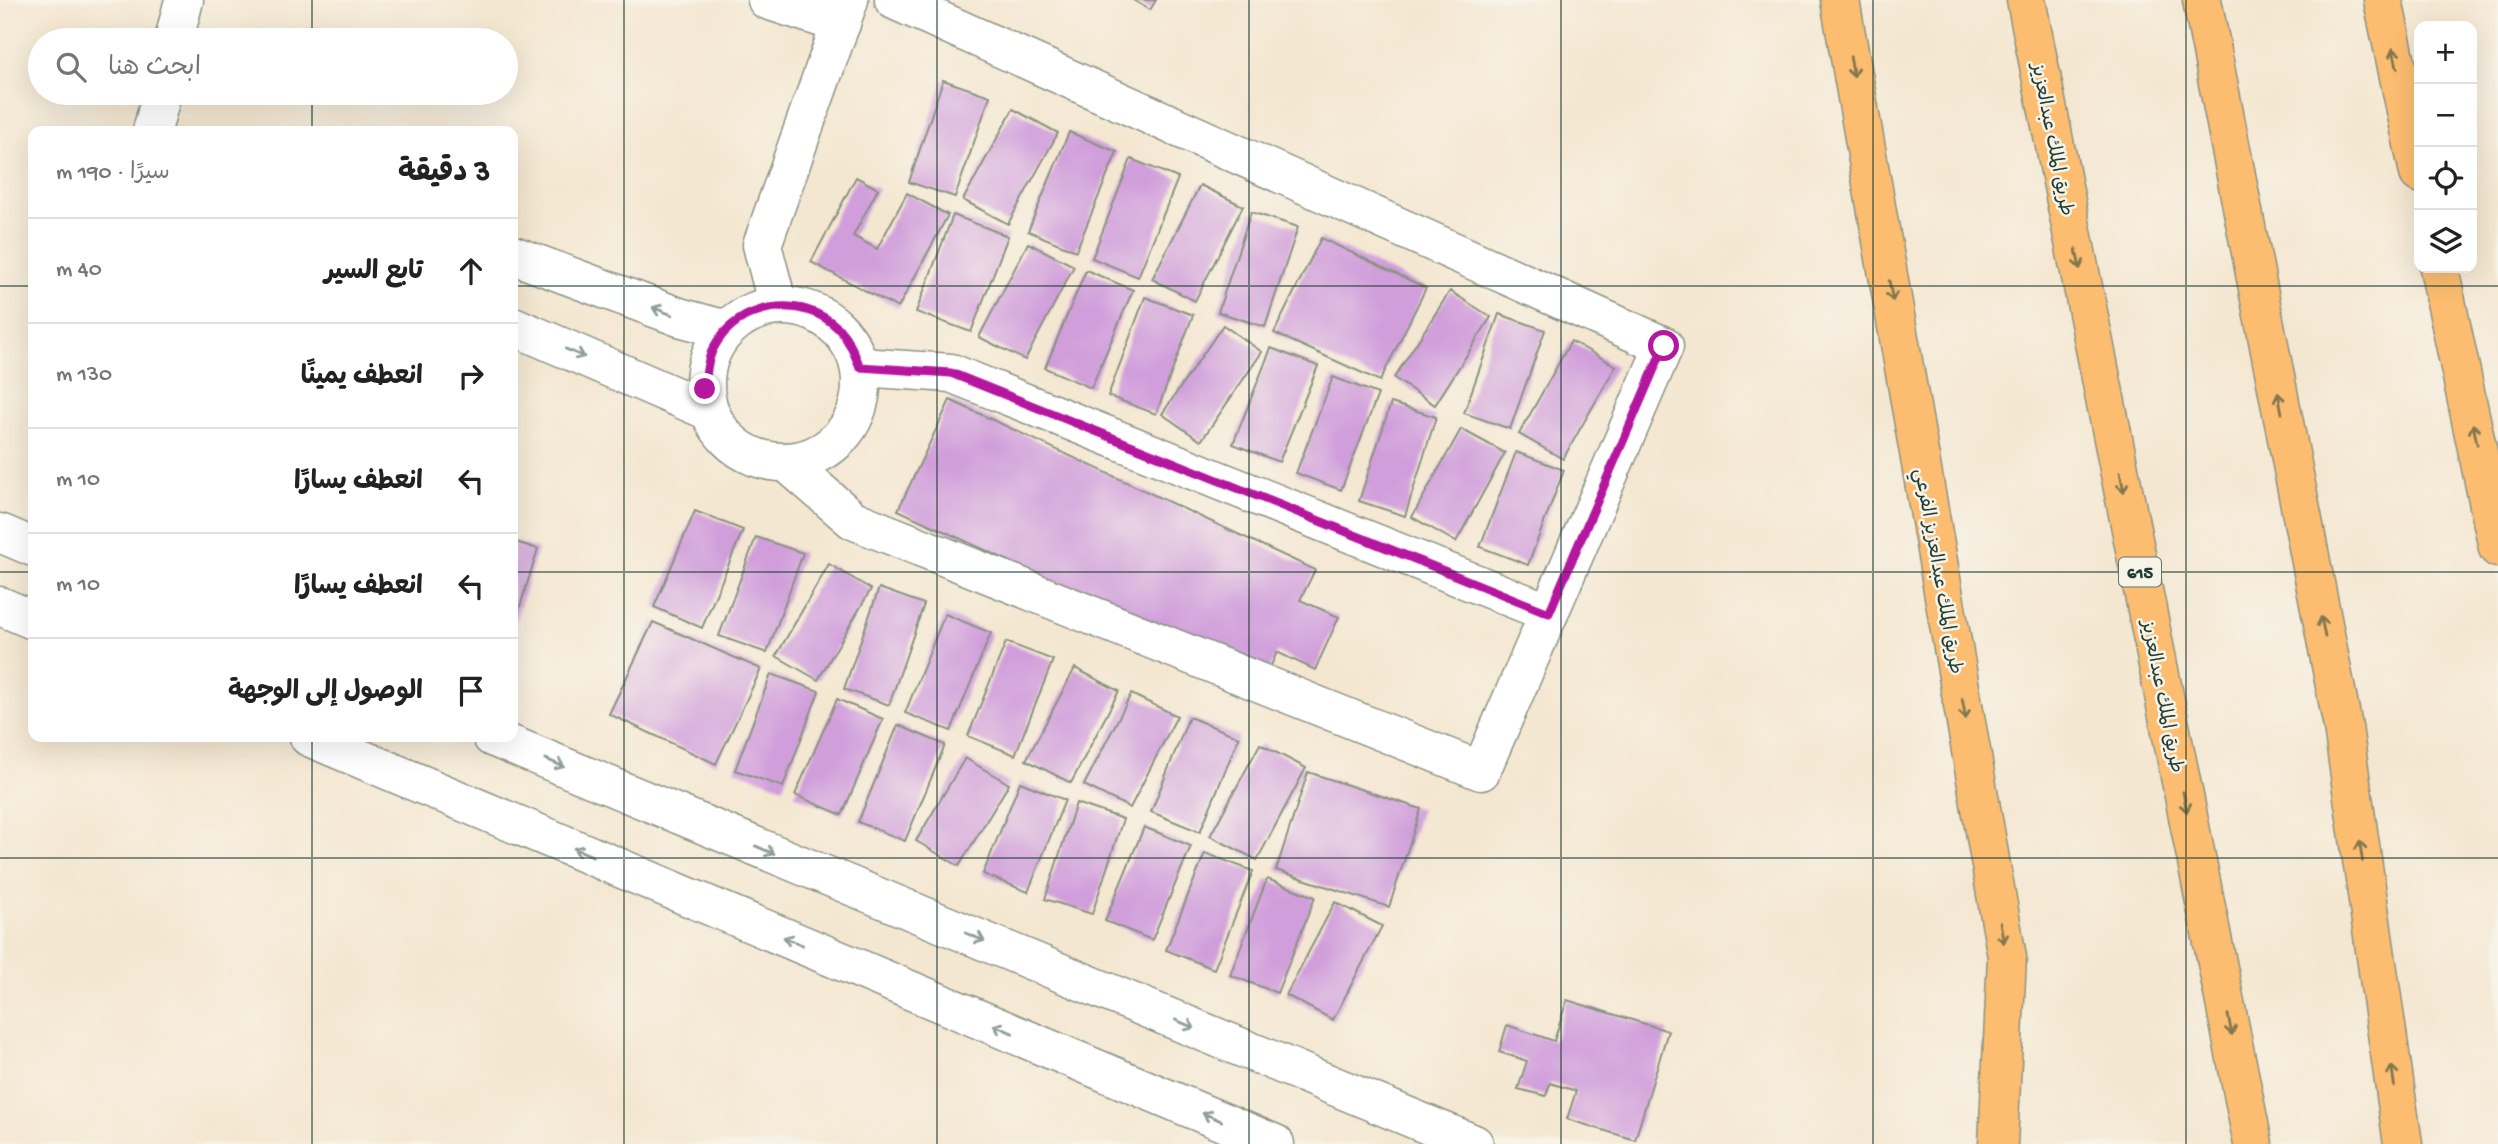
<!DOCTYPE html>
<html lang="ar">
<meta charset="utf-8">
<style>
:root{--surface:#fff;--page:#f6f6f6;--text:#222;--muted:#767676;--line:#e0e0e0}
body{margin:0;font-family:"Gochi Hand","Playpen Sans Arabic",sans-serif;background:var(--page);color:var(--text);direction:rtl}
.controls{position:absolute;right:21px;top:21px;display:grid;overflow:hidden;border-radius:14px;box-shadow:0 7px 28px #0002}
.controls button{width:63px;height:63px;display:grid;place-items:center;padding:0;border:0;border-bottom:2px solid var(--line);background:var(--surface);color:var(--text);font:35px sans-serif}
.stop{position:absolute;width:21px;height:21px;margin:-16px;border:5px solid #b5179e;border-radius:50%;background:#fff}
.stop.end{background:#b5179e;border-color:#fff;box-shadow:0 2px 7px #0008}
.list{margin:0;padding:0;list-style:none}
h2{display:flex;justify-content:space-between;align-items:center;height:91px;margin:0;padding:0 28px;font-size:30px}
h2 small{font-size:23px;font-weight:400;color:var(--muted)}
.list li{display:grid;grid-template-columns:46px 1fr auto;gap:21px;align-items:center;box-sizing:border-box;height:105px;padding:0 28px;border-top:2px solid var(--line)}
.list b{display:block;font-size:26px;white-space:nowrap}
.list em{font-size:23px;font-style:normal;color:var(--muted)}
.icon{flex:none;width:38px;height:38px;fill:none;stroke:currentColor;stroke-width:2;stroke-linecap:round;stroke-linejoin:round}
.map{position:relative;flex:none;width:2498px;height:1144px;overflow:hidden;direction:ltr}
.search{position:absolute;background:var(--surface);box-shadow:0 7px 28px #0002;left:28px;top:28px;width:490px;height:77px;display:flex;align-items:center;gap:18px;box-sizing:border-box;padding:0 24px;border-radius:38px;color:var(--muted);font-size:26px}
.panel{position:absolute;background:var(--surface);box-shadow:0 7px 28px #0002;left:28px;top:126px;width:490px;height:616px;border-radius:14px;direction:rtl}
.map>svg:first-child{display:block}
.building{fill:#d09edb}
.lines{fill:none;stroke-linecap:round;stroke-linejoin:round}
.minor-casing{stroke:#8a9282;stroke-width:41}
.major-casing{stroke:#8a9282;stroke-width:41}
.highway-casing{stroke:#8a9282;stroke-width:41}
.minor{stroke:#fff;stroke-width:38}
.major{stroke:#fcbd6f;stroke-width:38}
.highway{stroke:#fcbd6f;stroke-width:38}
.oneway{stroke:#82774f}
.oneway2{stroke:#8f9e9a}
.route{stroke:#b5179e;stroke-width:9}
.grid{fill:none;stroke:#1f3d34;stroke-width:2;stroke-opacity:0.55}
.labels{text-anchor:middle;stroke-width:5;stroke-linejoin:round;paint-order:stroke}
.shield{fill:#f7f3e8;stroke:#60746a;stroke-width:2}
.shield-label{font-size:18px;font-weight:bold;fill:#1f3d34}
.street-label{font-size:19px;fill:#1f3d34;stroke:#f7f3e8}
</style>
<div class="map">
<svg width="2498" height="1144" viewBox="0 0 2498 1144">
<rect width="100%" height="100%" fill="#f7f3e8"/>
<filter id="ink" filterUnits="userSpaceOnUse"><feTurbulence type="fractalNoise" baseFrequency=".0143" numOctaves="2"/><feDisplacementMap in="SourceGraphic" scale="14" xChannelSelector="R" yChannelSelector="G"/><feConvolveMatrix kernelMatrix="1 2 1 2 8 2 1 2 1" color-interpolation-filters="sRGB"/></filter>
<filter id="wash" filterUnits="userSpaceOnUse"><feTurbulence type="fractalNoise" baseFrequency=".00686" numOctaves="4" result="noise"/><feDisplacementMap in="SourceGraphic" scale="28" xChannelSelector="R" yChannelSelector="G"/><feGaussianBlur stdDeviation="1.57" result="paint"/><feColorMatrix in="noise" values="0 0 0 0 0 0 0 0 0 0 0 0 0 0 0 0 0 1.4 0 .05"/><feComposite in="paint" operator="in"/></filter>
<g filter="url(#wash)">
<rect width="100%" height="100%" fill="#f4e7d1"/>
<g id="blocks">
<g class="building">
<polygon points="1133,0 1156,0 1150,10"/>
<polygon points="943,80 990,96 955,197 909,182"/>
<polygon points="1013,109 1058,133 1008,224 963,200"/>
<polygon points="1069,132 1117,152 1076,251 1028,231"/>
<polygon points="1131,159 1178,178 1138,277 1092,258"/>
<polygon points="856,177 878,189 853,236 877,249 907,193 948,215 898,308 811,262"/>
<polygon points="1200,185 1243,206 1195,301 1152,279"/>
<polygon points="1251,212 1298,227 1265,327 1218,312"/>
<polygon points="953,215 1008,236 971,332 916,312"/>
<polygon points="1321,238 1426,288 1380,381 1274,333"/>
<polygon points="1028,243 1074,266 1025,360 979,337"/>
<polygon points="1086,270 1133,290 1091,388 1045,368"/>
<polygon points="1450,291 1491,317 1435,405 1394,378"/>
<polygon points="1145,297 1193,315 1156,414 1108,396"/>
<polygon points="1499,314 1545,330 1510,429 1464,413"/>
<polygon points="1223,325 1262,352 1201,441 1162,414"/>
<polygon points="1571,341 1616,366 1563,459 1519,434"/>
<polygon points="1271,348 1318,366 1279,462 1233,444"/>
<polygon points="1333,377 1378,394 1341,490 1296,473"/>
<polygon points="950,400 1315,570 1300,600 1339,617 1315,670 1277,652 1265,679 898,510"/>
<polygon points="1391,403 1436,417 1405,516 1359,501"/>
<polygon points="1461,429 1505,453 1456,542 1412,517"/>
<polygon points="1516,452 1564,470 1528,565 1480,547"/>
<polygon points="695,511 743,530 702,628 654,607"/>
<polygon points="756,537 803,553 767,653 719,636"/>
<polygon points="513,541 538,549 513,629"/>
<polygon points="829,564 871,589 818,680 776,656"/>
<polygon points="879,588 924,604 889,705 844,689"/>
<polygon points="945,614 991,633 951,731 905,713"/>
<polygon points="653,622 761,669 716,764 609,714"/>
<polygon points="1006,642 1053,660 1015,755 968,736"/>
<polygon points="1075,668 1119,691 1071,783 1026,760"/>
<polygon points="771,674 819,691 783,787 735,770"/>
<polygon points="1131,694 1177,716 1130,808 1084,785"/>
<polygon points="837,699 883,719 842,815 795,795"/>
<polygon points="1189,717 1239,737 1200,832 1151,812"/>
<polygon points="898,725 945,745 905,841 858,822"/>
<polygon points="1260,744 1306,768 1257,860 1210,836"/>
<polygon points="965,758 1009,784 959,866 916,841"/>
<polygon points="1308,772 1421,809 1389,907 1276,870"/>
<polygon points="1020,782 1065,800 1028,892 983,874"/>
<polygon points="1076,803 1123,819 1092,914 1045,899"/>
<polygon points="1144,827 1191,846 1152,940 1105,921"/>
<polygon points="1205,853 1253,871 1214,969 1166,950"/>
<polygon points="1267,879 1315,897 1277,993 1230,975"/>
<polygon points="1335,902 1382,926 1333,1020 1286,995"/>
<polygon points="1567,1000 1668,1031 1635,1140 1567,1119 1576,1091 1550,1083 1546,1096 1518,1089 1527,1061 1499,1052 1507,1025 1554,1041"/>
</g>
</g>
</g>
<g filter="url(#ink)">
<use href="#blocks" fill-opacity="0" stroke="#8a9282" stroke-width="2"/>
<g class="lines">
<defs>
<g id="minor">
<polyline points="767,0 841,24"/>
<polyline points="174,40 184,0"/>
<polyline points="152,131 162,93"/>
<polyline points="513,255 679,317 727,330"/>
<polyline points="778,306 762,245 849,0"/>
<circle cx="783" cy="384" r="78"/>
<polyline points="513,326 709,411"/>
<polyline points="860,367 951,373 1549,613"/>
<polyline points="786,462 853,520 1481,771 1664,346 894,0"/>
<polyline points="0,533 33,547"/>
<polyline points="0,606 33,620"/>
<polyline points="309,737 1275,1144"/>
<polyline points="492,737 1474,1144"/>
</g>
<g id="major">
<polyline points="1840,0 2007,957 1998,1144"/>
<polyline points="2383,0 2419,173"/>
<polyline points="2439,268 2498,548"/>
</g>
<g id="highway">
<polyline points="2026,0 2253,1144"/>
<polyline points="2202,0 2343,727 2403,1144"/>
</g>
</defs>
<use href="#minor" class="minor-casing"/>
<use href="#major" class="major-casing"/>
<use href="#highway" class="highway-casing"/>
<use href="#minor" class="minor"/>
<use href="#major" class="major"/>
<use href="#highway" class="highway"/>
</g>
<defs><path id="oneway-shaft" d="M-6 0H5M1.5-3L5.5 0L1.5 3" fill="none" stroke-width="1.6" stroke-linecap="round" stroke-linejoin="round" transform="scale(1.75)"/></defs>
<g class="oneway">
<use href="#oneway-shaft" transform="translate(2395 58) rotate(-102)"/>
<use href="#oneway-shaft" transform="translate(1852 67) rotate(80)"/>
<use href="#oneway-shaft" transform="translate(2078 259) rotate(79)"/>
<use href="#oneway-shaft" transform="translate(1891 291) rotate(80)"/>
<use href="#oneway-shaft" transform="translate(2280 403) rotate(-101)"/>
<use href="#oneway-shaft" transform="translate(2475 434) rotate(-102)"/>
<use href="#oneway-shaft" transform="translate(2122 482) rotate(79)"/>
<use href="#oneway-shaft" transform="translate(2323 627) rotate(-101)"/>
<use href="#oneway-shaft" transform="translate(1964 709) rotate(80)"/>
<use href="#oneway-shaft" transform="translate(2185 802) rotate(79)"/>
<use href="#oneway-shaft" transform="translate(2361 851) rotate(-98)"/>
<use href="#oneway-shaft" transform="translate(2002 933) rotate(80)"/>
<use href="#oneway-shaft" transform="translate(2230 1025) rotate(79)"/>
<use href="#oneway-shaft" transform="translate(2393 1076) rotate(-98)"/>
</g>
<g class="oneway2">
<use href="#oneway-shaft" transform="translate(662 311) rotate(-159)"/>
<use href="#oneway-shaft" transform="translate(575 353) rotate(23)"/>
<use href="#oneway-shaft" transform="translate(555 763) rotate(23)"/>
<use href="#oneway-shaft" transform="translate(765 850) rotate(23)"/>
<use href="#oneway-shaft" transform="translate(583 852) rotate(-157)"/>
<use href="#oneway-shaft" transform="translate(975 937) rotate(23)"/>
<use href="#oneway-shaft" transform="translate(793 941) rotate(-157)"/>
<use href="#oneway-shaft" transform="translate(1185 1024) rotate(23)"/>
<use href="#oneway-shaft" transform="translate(1003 1029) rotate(-157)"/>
<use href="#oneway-shaft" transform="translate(1212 1117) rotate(-157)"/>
</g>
</g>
<g class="lines" filter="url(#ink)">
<path class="route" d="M 705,389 C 706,375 707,360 714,347 C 738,302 803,293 839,329 C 849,340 854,353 860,367 L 951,373 L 1549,613 L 1664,346"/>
</g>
<path class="grid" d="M 312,0 L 312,40M 624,0 L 624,1144M 937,0 L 937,1144M 1249,0 L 1249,1144M 1561,0 L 1561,1144M 1873,0 L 1873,1144M 2186,0 L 2186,1144M 312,93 L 312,131M 0,286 L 33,286M 513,286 L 2498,286M 0,572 L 33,572M 513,572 L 2498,572M 312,737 L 312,1144M 0,858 L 2498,858"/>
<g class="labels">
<rect class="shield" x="2119" y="557.5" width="42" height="29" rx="5"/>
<g class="shield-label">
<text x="2140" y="578">615</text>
</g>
<g class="street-label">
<text transform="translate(2054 139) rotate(79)" y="7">طريق الملك عبدالعزيز</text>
<text transform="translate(1940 571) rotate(80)" y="7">طريق الملك عبدالعزيز الفرعي</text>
<text transform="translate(2164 696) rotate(79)" y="7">طريق الملك عبدالعزيز</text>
</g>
</g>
</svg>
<div class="controls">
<button>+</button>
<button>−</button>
<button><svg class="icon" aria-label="locate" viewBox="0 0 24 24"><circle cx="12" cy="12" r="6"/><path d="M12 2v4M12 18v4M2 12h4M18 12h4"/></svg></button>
<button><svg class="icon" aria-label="layers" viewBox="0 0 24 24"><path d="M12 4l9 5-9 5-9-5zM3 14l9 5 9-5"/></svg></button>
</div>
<div class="stop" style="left:1664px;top:346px"></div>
<div class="stop end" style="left:705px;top:389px"></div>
<div class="search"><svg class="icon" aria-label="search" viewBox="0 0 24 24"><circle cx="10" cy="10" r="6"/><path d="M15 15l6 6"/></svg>ابحث هنا</div>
<section class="panel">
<h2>3 دقيقة<small>سيرًا · 190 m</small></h2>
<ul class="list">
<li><svg class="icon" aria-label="ahead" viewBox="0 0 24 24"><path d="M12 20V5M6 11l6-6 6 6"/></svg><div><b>تابع السير</b></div><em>40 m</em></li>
<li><svg class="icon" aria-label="right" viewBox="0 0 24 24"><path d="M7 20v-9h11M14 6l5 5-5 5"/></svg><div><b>انعطف يمينًا</b></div><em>130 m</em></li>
<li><svg class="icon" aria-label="left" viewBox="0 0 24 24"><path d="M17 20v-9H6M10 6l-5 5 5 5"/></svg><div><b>انعطف يسارًا</b></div><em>10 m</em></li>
<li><svg class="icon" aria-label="left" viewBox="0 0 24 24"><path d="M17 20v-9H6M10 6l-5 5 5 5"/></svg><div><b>انعطف يسارًا</b></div><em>10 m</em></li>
<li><svg class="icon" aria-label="arrive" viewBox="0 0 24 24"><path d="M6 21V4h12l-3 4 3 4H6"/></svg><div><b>الوصول إلى الوجهة</b></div></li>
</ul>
</section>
</div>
